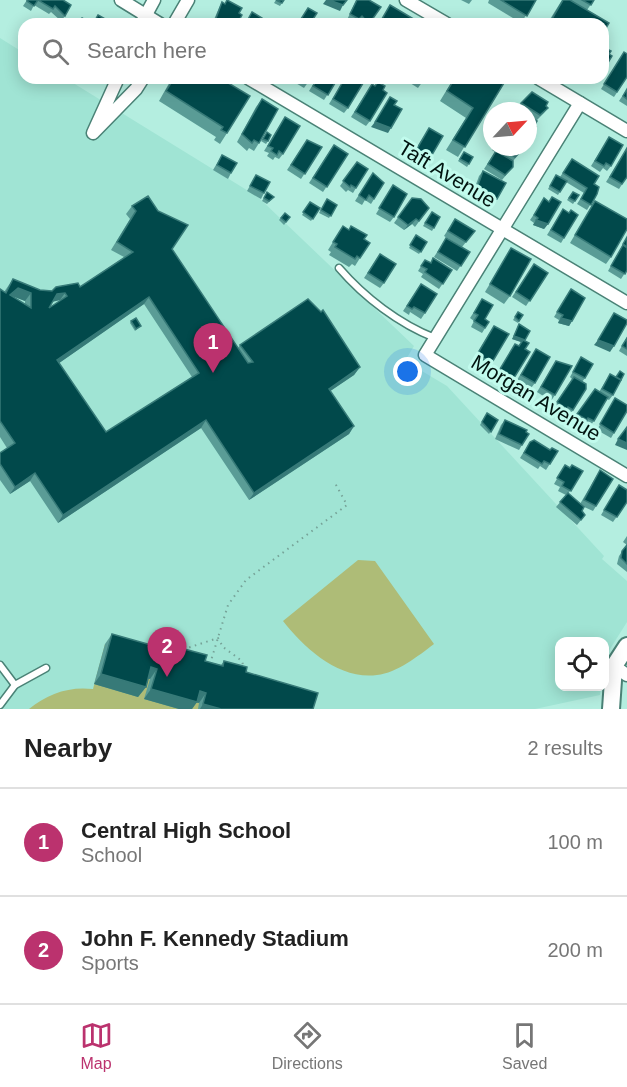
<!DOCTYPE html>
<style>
:root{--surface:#fff;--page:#f2f2f2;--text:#222;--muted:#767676;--line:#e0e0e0;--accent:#bb326e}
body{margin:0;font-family:Arial,sans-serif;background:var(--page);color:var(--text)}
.controls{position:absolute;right:18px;bottom:18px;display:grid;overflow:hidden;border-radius:12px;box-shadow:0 3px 15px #0003}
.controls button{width:54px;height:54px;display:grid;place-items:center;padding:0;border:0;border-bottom:2px solid var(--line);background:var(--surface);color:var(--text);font:30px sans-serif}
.compass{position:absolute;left:483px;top:102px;width:54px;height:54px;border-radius:50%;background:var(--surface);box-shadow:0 3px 15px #0003;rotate:64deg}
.you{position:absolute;left:408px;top:372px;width:21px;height:21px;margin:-15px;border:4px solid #fff;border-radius:50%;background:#1a73e8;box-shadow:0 0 0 9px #1a73e833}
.badge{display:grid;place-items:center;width:39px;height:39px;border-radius:50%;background:var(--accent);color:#fff;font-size:20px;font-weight:700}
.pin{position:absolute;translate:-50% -50px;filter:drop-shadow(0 2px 3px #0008)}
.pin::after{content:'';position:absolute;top:32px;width:21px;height:18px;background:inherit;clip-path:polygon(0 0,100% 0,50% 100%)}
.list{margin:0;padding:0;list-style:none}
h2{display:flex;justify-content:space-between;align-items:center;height:78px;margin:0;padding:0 24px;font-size:26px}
h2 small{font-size:20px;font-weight:400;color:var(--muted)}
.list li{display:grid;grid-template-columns:39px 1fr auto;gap:18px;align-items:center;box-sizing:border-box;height:108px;padding:0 24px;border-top:2px solid var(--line)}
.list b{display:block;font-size:22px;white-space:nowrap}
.list p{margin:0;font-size:20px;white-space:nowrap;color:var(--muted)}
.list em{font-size:20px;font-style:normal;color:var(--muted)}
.icon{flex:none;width:33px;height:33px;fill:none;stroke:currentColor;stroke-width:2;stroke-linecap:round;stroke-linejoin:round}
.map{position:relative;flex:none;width:627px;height:709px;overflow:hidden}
.search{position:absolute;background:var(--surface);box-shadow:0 3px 15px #0003;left:18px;right:18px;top:18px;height:66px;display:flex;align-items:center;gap:15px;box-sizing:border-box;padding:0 21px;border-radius:18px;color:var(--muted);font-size:22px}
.sheet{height:294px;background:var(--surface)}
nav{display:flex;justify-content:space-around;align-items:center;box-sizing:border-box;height:84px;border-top:2px solid var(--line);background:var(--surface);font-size:16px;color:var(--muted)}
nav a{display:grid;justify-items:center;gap:3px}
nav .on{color:var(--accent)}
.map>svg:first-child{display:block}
.built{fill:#a0e4d4}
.pitch{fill:#aebc77}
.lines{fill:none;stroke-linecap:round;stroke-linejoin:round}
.service-casing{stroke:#4a8276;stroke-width:9}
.minor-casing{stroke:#4a8276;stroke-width:15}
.secondary-casing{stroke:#4a8276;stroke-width:20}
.path{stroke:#76a398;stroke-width:2;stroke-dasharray:1.5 4.5;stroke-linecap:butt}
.service{stroke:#fff;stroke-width:6}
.minor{stroke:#fff;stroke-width:12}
.secondary{stroke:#fff;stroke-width:16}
.wall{fill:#5a9c96;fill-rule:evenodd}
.shaded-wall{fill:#377a78}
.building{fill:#01494b;stroke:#377a78;stroke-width:1.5;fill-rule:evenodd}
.labels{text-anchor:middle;stroke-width:6;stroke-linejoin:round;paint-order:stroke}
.street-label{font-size:21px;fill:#00130f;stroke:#c1fbed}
</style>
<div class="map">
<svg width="627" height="709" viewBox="0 0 627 709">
<rect width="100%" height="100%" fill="#b4eee0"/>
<polygon class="built" points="0,38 24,53 24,78 65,78 258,197 414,346 405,361 447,386 604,556 602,559 627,581 627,622 605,657 604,642 560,642 560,686 601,687 600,695 535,709 0,709"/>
<g class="pitch">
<path d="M 358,560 L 375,561 L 434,644 C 418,656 397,673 377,675 C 339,680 304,648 283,621 Z"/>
<path d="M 105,644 L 175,664 L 309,709 L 29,709 C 47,694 69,686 93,689 Z"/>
</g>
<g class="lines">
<defs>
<g id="service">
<path d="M 339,268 C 364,297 399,324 435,338"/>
<polyline points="0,665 15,685"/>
<polyline points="0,705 15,685 46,668"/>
</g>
<g id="minor">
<polyline points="121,0 160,24"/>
<polyline points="406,0 447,24"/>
<polyline points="141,24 154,0"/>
<polyline points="174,24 188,0"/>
<polyline points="118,78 93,133 136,89 143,78"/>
<polyline points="248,78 627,303"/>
<polyline points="538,78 627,131"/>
<polyline points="580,103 425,355 627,476"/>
<polyline points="614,666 627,675"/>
</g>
<polyline id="secondary" points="611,709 614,666 627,646"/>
</defs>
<use href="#service" class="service-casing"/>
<use href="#minor" class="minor-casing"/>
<use href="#secondary" class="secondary-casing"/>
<g class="path">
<polyline points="172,653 218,638 223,647 242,661 244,669"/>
<polyline points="210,664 228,605 246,580 347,505 335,483"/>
</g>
<use href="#service" class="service"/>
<use href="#minor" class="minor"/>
<use href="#secondary" class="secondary"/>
</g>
<g class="wall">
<polygon points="27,0 63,0 65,16 61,21 51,12 49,14 34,5 31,11 23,6"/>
<polygon points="276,0 282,3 280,6 274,3"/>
<polygon points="356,0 369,0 369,24 361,24 359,22 356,24 354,24 347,20"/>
<polygon points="461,0 472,0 469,4"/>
<polygon points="489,0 536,0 521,23 488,3"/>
<polygon points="562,0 594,0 587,10 603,24 547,24"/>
<polygon points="222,2 239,13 237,24 212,24 219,8"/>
<polygon points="308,8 310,24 303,24 299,22"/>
<polygon points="624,52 627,77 614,97 601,89"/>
<polygon points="172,78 220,78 227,133 220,144 214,140 216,137 159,101"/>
<polygon points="290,78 311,78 304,88 289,79"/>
<polygon points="317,78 338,78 324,100 309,91"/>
<polygon points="345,78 348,108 344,113 329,104"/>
<polygon points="402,78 425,78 418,88"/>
<polygon points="454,78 507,78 458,157 446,150 466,118 440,101"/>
<polygon points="564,78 576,78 572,83"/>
<polygon points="372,84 383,90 370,121 366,126 351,117"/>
<polygon points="627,89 627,106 619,101"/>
<polygon points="262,99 259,143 254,151 249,148 247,151 237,142 256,107"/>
<polygon points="521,103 546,106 548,108 544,113 536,121 528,115 528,111 522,111 517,108"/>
<polygon points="282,122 283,154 279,159 275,157 273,160 267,156 269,153 264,151"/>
<polygon points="429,128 429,160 425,165 411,157"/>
<polygon points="267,132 268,141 266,144 261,141"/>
<polygon points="609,137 611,166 607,171 603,168 600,172 591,166"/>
<polygon points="307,140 322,147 301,179 287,170"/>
<polygon points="334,145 348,154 323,192 309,183"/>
<polygon points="494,147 523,147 520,153 513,161 513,167 502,180 484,169 495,152 492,150"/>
<polygon points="627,148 627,177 619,189 606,182"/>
<polygon points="464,152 473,157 467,167 458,161"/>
<polygon points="222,155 231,173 228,179 213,170"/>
<polygon points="572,159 594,184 597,194 587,210 577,204 584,193 566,182 558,195 548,189 556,175 560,177"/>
<polygon points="357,162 356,188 353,193 348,190 346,192 340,186"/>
<polygon points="483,171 497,199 493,204 473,193 479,176"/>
<polygon points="373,173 384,183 371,204 365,200 362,205 355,201"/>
<polygon points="256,175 264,193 261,199 247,191"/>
<polygon points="393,185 394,217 390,222 376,214"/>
<polygon points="267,192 274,197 267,204 262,201"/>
<polygon points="573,192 579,195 573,204 567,200"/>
<polygon points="412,198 429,208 415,227 412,224 404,230 394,223"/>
<polygon points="327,199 337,205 329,218 319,213"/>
<polygon points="595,201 611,257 606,264 570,243"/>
<polygon points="310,202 320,208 311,221 302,215"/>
<polygon points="541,204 548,224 544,229 533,225 534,223 530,220"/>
<path d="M 132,206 L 172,249 L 238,348 L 240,345 L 360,367 L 354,375 L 330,391 L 354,426 L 349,434 L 249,500 L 201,428 L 58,523 L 30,481 L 10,494 L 0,480 L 0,453 L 7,448 L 0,437 L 0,289 L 4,292 L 13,279 L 40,290 L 52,291 L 80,287 L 124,257 L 111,250 L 130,219 L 126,214 ZM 12,296 L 25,301 L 25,305 ZM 60,300 L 60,301 L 49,308 L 53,301 ZM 144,304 L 192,377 L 106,432 L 59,363 Z"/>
<polygon points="563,209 564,238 561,243 547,235"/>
<polygon points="432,212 440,217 432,231 423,226"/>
<polygon points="285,213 290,217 284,225 279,220"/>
<polygon points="455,219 475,231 462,247 444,236"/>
<polygon points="343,226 364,239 360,258 355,266 352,264 349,267 329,255 331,252 328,250"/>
<polygon points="416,235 427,242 419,254 409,248"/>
<polygon points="627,237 627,270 621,279 608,271"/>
<polygon points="443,243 470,252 457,271 434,257"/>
<polygon points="511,248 510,296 504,304 485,292"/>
<polygon points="380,254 384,283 380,288 364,278"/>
<polygon points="425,260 430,263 452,270 439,289 421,277 423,274 418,271"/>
<polygon points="534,264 548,273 526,306 512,297"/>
<polygon points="421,284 425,313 421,319 410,312 409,315 403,311"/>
<polygon points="571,289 572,321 569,326 558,323 559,320 554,317"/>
<polygon points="479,304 485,319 489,322 482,333 471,327 474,321 470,318"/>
<polygon points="518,312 523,315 518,323 513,320"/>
<polygon points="131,321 141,326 135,331 130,323"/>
<polygon points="519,324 525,341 525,349 514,378 511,383 497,375 515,344 519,346 521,342 512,339"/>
<polygon points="494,326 489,366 478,363 479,361 474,358"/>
<polygon points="627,337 627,356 619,351"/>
<polygon points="536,349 535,383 531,388 517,380"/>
<polygon points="581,357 585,378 582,382 586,389 570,415 565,412 563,414 553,408 572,379 570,377"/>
<polygon points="553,366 555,395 551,401 537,392"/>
<polygon points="610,374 613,395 609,400 607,399 590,427 585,423 583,425 574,420 595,389 599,392"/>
<polygon points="615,398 614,433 611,438 597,430"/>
<polygon points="487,413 498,420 489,434 480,425"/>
<polygon points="505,420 526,432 522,445 519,450 495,439 501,425"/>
<polygon points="530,442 550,450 558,451 546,470 540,466 538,469 520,458"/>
<polygon points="565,465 570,468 583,471 568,494 580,504 600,470 613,479 593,511 582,506 582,511 585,515 577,525 556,507 566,495 558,491 560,487 554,484"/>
<polygon points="619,485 627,502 613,522 601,515"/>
<polygon points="627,536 627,572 617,564 619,556 627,545 623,542"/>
<polygon points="112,634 181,654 184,649 205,661 221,665 224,661 313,709 198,709 199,703 197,702 192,709 179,709 144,699 150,679 148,678 146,687 138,697 94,684 105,644"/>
</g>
<g class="shaded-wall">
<polygon points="326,0 329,0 343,5 340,11 323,4"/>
<polygon points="582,78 599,78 595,83"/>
<polygon points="375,122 391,128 388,133 371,127"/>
<polygon points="416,219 412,224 404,230 408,225"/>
<polygon points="536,220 548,224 544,229 533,225"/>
<polygon points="18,288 31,293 25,301 12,296 4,303 10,295"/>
<polygon points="65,293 60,300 52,302 57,294"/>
<polygon points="149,297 144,304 52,368 57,360"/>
<polygon points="561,318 572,321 569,326 558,323"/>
<polygon points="514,336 525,340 524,343 512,339"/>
<polygon points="598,340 614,346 610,352 594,345"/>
<polygon points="482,358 493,361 489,366 478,363"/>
<polygon points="360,367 354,375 323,396 329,389"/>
<polygon points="206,420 201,428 58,523 63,515"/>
<polygon points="354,426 349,434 249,500 254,493"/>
<polygon points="618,439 627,443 627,450 615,445"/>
<polygon points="35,473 30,481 10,494 15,487"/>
<polygon points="151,667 157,669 150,679 144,677"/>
<polygon points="101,674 146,687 138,697 94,684"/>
<polygon points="151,689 197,702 192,709 179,709 144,699"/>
<polygon points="200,691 206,693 199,703 193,701"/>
<polygon points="203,704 221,709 200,709"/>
</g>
<g class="building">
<polygon points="27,0 38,0 34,6 27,1"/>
<polygon points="38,0 63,0 71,5 65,16 55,6 53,9"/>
<polygon points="227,0 242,8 239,13 242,15 237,24 221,24 215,21 222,2 225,4"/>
<polygon points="276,0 284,0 282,3"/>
<polygon points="329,0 347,0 343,5"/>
<polygon points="357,0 369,0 381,7 369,24 362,16 359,19 350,14"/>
<polygon points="501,0 536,0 527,16"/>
<polygon points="563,0 570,0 609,23 603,33 603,24 549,24"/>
<polygon points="582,0 594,0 591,5"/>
<polygon points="390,5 422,24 379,24"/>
<polygon points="308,8 317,13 310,24 301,19"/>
<polygon points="252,12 262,18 259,24 247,24 246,23"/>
<polygon points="98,15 114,24 93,24"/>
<polygon points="82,18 92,24 79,24"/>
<polygon points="607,49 611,51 609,54 612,56 603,71 603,51 605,52"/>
<polygon points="624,52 627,54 627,77 617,92 604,84"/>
<polygon points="174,78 220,78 250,96 227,133 221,130 223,127 166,91"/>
<polygon points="300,78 311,78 308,83"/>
<polygon points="318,78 338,78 328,95 313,86"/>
<polygon points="345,78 362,78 365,80 348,108 333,99"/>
<polygon points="455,78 507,78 465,147 453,140 473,108 447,91"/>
<polygon points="378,82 385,86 383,90 387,93 370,121 355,112 372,84 375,86"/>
<polygon points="627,89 627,99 623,96"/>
<polygon points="532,92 548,102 546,106 548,108 540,115 521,103"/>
<polygon points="390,97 397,101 394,105 402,109 391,128 375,122"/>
<polygon points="262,99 278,109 259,143 254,140 252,143 242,134"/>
<polygon points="528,116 537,121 534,126 536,127 528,136"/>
<polygon points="285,117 300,126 283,154 279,151 277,155 271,151 273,148 268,146"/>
<polygon points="429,128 443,136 429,160 415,152"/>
<polygon points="267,132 271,135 268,141 263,139"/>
<polygon points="609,137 623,145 611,166 606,163 604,166 595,161"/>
<polygon points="307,140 322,147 305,174 291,165"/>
<polygon points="334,145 348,154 327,187 313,178"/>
<polygon points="500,147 523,147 524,148 515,157"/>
<polygon points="627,148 627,177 622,184 610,177"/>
<polygon points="496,151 513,161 513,167 505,175 488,164"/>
<polygon points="464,152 473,157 469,164 460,159"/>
<polygon points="222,155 237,163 231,173 217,165"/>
<polygon points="572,159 599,176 594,184 599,187 597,194 591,205 581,199 587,188 563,173"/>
<polygon points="357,162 368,169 356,188 351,185 350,187 343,181"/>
<polygon points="483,171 506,183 497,199 477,188"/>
<polygon points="373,173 384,183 374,199 369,195 366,200 359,195"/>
<polygon points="256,175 270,182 264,193 250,186"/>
<polygon points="556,175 567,181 560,192 550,186"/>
<polygon points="393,185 407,194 394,217 379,208"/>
<polygon points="267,192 274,197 269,201 264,198"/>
<polygon points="573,192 579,195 575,201 569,198"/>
<path d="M 148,196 L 158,211 L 188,225 L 172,249 L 248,363 L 253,362 L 240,345 L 308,299 L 321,312 L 323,310 L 360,367 L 329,389 L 354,426 L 254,493 L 206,420 L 63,515 L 35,473 L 15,487 L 0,464 L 0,453 L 15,443 L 0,421 L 0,289 L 6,293 L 13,279 L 40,290 L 52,291 L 56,287 L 78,283 L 80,287 L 133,252 L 117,242 L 136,211 L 132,206 ZM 18,288 L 31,293 L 31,308 L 10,295 ZM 65,293 L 67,296 L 49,308 L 57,294 ZM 149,297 L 199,373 L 106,432 L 57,360 Z"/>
<polygon points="552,197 561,202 548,224 536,220 538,218 534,215 544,198 549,202"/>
<polygon points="412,198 421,199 429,208 419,221 416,219 408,225 398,217"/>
<polygon points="327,199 337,205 331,216 321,210"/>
<polygon points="595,201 627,219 627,229 611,257 575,235"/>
<polygon points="310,202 320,208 313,219 303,212"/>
<polygon points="563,209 569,213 571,210 578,215 564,238 551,230"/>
<polygon points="432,212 440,217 434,228 425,223"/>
<polygon points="285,213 290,217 286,222 281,218"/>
<polygon points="455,219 475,231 466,242 448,231"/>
<polygon points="343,226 349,230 351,226 367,235 364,239 370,243 360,258 357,256 355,259 335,247 337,244 333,242"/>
<polygon points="416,235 427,242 421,252 410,245"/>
<polygon points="627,237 627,247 623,244"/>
<polygon points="446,238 470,252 461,266 438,252"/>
<polygon points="623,245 627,248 627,270 625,274 611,266"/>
<polygon points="511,248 531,259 510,296 490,284"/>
<polygon points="380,254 396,264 384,283 368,273"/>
<polygon points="433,258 452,270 443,284 425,272 427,269 421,266 425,260 431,263"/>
<polygon points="534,264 548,273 530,301 516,292"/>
<polygon points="421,284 437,294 425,313 414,307 412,309 407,306"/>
<polygon points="571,289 585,298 572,321 561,318 563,315 557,312"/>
<polygon points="482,299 493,305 485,319 489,322 485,328 474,321 478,315 474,313"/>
<polygon points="518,312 523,315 519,321 515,317"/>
<polygon points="614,313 627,320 627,323 614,346 598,340"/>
<polygon points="136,318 141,326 136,329 131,321"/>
<polygon points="519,324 530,331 525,340 514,336"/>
<polygon points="494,326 509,334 493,361 482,358 483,356 478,353"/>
<polygon points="627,338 627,349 622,346"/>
<polygon points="523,340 529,343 525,349 530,352 514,378 500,369 515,344 519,346"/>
<polygon points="536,349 550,357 535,383 521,375"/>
<polygon points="581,357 593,364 585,378 573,372"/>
<polygon points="556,361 572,366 555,395 541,387"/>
<polygon points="620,371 624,374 621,380 616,377"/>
<polygon points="610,374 621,380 613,395 602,389"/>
<polygon points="574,377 586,384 586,389 573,410 568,407 567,409 557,402"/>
<polygon points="595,389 608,397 594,421 588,418 587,420 577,414"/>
<polygon points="615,398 627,405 627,411 614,433 600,424"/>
<polygon points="487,413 498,420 491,432 482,422"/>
<polygon points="505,420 527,430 526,432 529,434 522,445 499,434"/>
<polygon points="627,427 627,443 618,439"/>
<polygon points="534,440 550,450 552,448 558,451 550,464 544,461 542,464 524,453 530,442"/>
<polygon points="565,465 570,468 572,465 583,471 571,491 562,486 564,482 557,478"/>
<polygon points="600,470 613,479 596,506 584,500"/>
<polygon points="619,485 627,490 627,502 617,517 604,510"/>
<polygon points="568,493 584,507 582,511 585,515 581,520 560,502"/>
<polygon points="627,545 627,564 621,558 622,551"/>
<polygon points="112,634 183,654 184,649 207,655 205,661 223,666 224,661 247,667 246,672 318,693 313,709 221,709 203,704 206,693 200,691 197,702 151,689 157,669 151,667 146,687 101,674"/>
</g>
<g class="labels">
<g class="street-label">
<text transform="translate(447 174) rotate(31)" y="7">Taft Avenue</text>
<text transform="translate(536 398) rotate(31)" y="7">Morgan Avenue</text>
</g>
</g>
</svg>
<div class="controls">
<button><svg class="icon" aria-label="locate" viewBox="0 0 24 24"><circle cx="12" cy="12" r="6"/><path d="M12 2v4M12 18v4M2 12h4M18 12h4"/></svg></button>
</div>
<svg class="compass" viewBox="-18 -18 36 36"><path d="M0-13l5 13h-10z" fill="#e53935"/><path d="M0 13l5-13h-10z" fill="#767676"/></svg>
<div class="you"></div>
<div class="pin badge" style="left:213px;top:373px">1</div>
<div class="pin badge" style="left:167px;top:677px">2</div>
<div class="search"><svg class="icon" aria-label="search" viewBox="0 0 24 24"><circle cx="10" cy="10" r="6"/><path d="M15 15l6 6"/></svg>Search here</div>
</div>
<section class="sheet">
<h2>Nearby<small>2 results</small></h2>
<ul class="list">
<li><span class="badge">1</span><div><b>Central High School</b><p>School</p></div><em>100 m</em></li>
<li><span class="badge">2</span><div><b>John F. Kennedy Stadium</b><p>Sports</p></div><em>200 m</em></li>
</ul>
</section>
<nav>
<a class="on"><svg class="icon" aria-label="map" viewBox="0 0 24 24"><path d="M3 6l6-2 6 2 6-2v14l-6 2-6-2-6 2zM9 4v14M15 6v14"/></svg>Map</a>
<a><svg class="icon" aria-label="directions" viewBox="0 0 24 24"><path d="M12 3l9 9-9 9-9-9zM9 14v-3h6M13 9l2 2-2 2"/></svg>Directions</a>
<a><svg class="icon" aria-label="saved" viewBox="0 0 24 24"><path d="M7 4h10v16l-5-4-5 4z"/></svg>Saved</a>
</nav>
